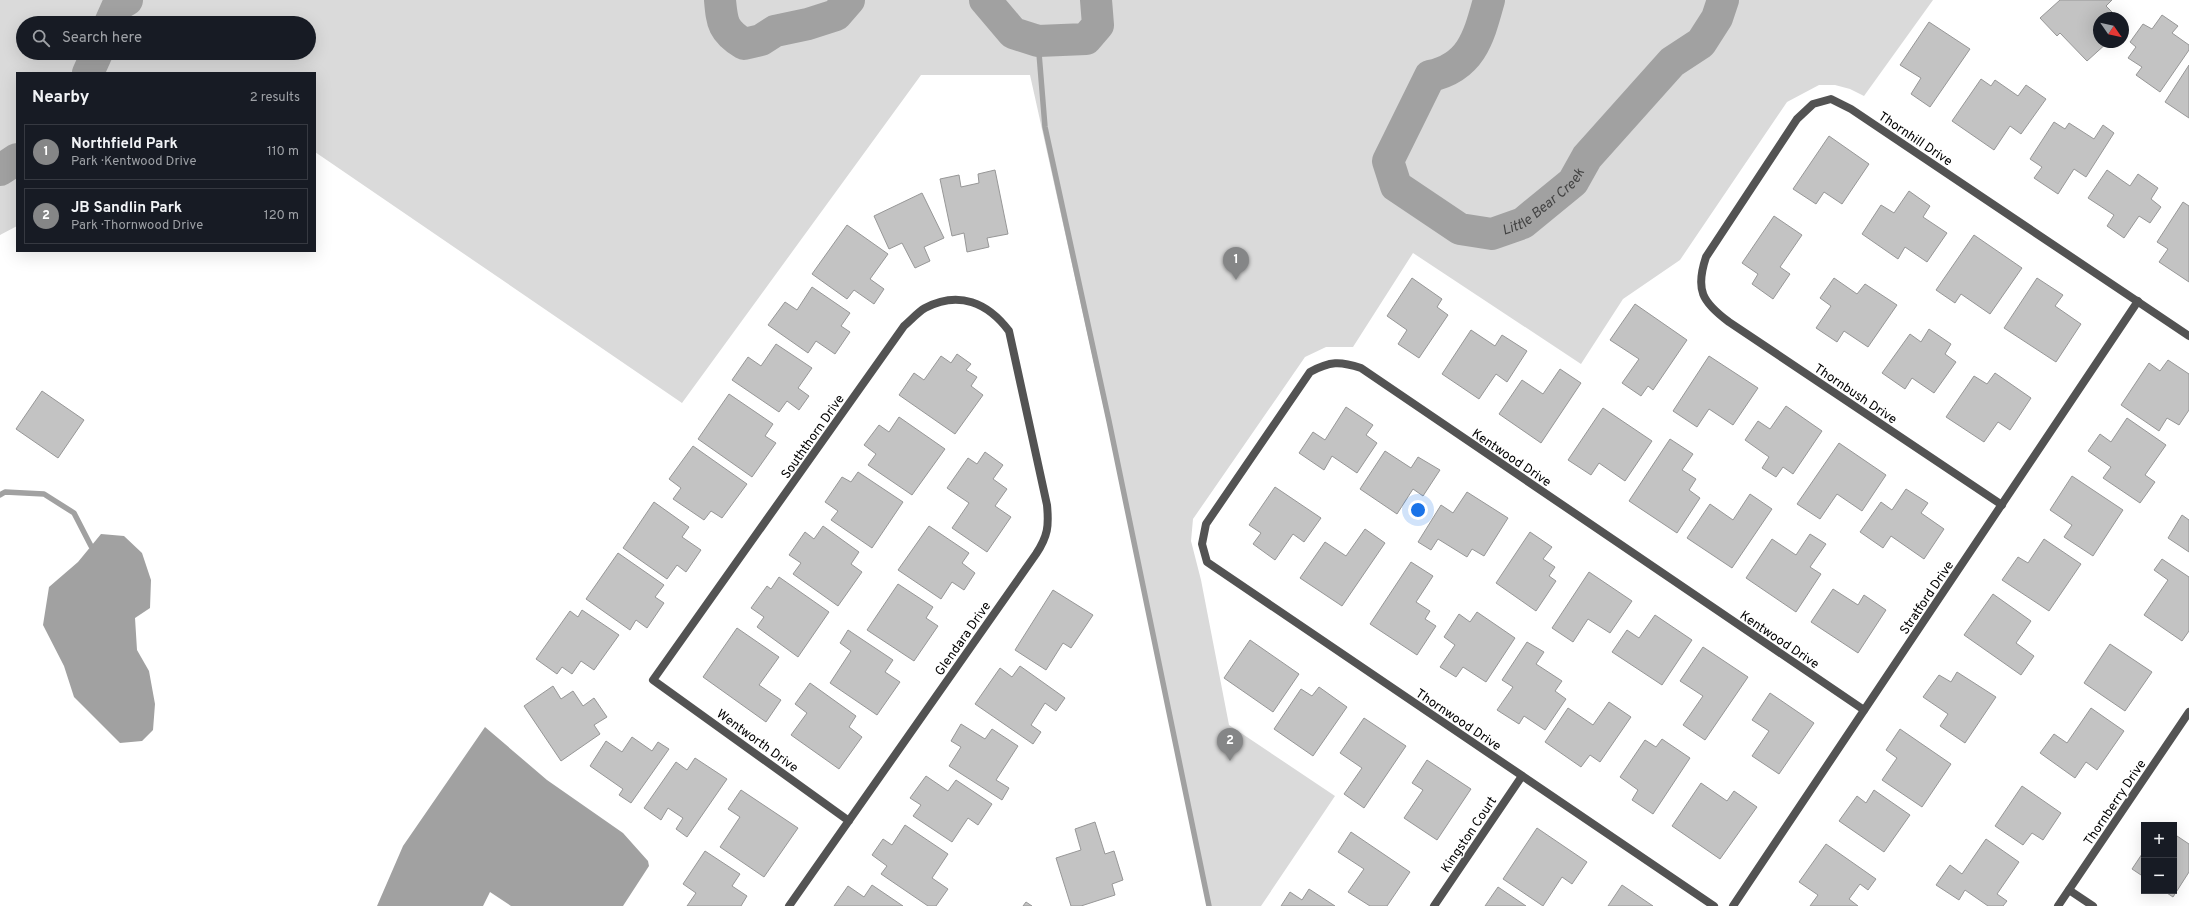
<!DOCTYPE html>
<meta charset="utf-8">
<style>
:root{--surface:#171b24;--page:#20242c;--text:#f1f3f6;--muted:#9ea1a6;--line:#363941;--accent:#858687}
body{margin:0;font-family:Overpass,sans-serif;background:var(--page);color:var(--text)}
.controls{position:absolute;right:12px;bottom:12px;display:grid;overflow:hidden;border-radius:0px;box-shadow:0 4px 16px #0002}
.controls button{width:36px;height:36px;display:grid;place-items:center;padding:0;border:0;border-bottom:1px solid var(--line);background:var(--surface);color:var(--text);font:20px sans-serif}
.compass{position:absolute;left:2093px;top:12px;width:36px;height:36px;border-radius:50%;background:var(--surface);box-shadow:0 4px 16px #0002;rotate:124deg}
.you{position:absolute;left:1418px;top:510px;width:14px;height:14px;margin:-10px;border:3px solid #fff;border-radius:50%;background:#1a73e8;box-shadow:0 0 0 6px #1a73e833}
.badge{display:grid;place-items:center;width:26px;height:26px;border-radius:50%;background:var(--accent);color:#fff;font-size:13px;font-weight:700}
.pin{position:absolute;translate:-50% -33px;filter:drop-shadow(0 1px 2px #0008)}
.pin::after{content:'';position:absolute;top:21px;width:14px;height:12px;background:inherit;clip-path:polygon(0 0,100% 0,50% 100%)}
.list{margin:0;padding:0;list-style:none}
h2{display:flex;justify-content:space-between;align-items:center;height:52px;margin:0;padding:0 16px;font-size:17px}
h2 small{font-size:13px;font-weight:400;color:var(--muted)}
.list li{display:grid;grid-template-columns:26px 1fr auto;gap:12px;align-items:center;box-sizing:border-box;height:56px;margin:0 8px 8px;padding:0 8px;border:1px solid var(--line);border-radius:0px}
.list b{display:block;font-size:15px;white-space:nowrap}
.list p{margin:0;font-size:13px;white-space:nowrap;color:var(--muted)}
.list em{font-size:13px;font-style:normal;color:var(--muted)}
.icon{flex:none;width:22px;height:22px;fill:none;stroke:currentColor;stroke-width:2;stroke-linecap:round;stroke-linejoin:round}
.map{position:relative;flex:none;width:2189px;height:906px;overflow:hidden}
.search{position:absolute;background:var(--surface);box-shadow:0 4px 16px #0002;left:16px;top:16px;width:300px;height:44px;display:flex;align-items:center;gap:10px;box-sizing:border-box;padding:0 14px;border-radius:22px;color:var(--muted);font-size:15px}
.panel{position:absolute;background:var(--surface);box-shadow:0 4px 16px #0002;left:16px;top:72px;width:300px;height:180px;border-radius:0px}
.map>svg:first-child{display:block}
.green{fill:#dadada;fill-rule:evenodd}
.water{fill:#a1a1a1}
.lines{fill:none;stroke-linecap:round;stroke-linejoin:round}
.stream{stroke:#a1a1a1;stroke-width:5.5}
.river{stroke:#a1a1a1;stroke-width:32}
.building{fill:#c3c3c3;stroke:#979797}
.street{stroke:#535353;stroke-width:8}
.labels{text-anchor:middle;stroke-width:3;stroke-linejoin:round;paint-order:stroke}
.street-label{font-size:13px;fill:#000;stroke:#fff}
.water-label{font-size:14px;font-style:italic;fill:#424242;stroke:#fff}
</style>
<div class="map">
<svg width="2189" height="906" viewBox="0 0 2189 906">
<rect width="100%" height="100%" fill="#fff"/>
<path class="green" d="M 0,0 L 1933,0 L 1864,96 L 1850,89 L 1835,85 L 1819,85 L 1787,102 L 1680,260 L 1623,299 L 1581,364 L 1413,253 L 1353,347 L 1326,347 L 1305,357 L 1193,519 L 1191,541 L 1201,580 L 1229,725 L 1335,796 L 1261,906 L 1208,906 L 1146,598 L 1030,75 L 921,75 L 682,403 L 315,152 L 315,73 L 17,73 L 17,226 L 0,235 ZM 23,23 L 309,23 L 309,53 L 23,53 Z"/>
<g class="water">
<polygon points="101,534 124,536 142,553 151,580 150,608 135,618 137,650 149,671 155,704 153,730 142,741 120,743 74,697 64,666 43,625 49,587 78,562"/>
<polygon points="485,727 547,780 623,833 648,861 649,866 623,906 511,906 490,892 483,906 377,906 403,846"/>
</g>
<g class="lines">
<g class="stream">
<polyline points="1038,41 1045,127 1109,421 1209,906"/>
<polyline points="0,495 5,492 44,494 74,513 91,546"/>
</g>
<g class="river">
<path d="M 720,0 C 722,23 723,31 744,44 L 761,40 L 775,31 L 808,24 L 836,15 L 849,0"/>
<polyline points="985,0 1013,33 1038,41 1086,39 1098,25 1096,0"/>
<path id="s1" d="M 1489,0 C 1479,36 1472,67 1430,76 L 1388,161 L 1396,186 L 1460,229 L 1492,234 L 1523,223 L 1573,182 L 1587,157 L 1672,62 L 1701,43 L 1717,18 L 1723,0"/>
<polyline points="110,23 118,5 127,0"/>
<polyline points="88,73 97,53"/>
<polyline points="0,170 17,159"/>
</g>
</g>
<g class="building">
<polygon points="2060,0 2112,0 2106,6 2118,18 2099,18 2099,42 2108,42 2087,61 2060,33 2057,36 2040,18"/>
<polygon points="2162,15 2178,26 2172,33 2189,45 2189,50 2160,92 2136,75 2142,67 2128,58 2136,47 2130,42 2143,24 2152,29"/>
<polygon points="1929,22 1970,49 1930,107 1911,94 1921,78 1900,65"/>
<polygon points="2189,65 2189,118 2165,102"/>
<polygon points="1981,79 1991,86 1995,80 2018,96 2026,85 2046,99 2021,134 2010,126 1994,150 1952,121"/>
<polygon points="2054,122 2065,129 2069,123 2094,139 2103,125 2114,133 2086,177 2074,169 2058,194 2034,178 2042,167 2030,159"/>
<polygon points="1829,136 1869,164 1842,204 1824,192 1816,204 1793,189"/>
<polygon points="995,170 1008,234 987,238 989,247 967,252 964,233 952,236 940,179 959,175 961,187 979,183 978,174"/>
<polygon points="2107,170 2130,186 2138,174 2158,188 2151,199 2161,207 2150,223 2139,216 2124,238 2107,226 2114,215 2088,198"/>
<polygon points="1909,191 1930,206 1923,217 1947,233 1927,262 1905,247 1898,259 1862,234 1881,205 1894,213"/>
<polygon points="922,193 944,238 924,247 930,261 915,268 902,243 889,249 874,216"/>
<polygon points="2183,202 2189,206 2189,282 2159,262 2168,249 2157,242"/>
<polygon points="1774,216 1802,235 1780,267 1790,274 1773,299 1752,284 1758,274 1742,263"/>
<polygon points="847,225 888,254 870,279 884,289 874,304 854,290 847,299 812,274"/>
<polygon points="1974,235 2022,268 1990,314 1961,294 1955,303 1936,290"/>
<polygon points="1412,278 1442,299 1437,307 1448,315 1419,358 1398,344 1407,330 1387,316"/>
<polygon points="1834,278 1857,294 1865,284 1897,305 1868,347 1844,331 1837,342 1816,328 1831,306 1820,298"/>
<polygon points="2037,278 2063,295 2055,306 2081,324 2056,362 2004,328"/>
<polygon points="812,287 850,313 841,326 850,332 835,354 816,341 808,353 768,325 785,302 797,310"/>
<polygon points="1635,304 1687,340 1653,390 1648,386 1641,396 1622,383 1639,359 1610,340"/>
<polygon points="1929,329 1951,344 1945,354 1956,362 1934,393 1912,378 1905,389 1882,373 1910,334 1921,342"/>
<polygon points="1471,330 1495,346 1502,335 1527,351 1507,382 1496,374 1479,399 1442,374"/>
<polygon points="776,344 812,368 798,388 809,396 799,410 787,401 779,412 732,380 748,357 761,366"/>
<polygon points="957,354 971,364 966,370 977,377 971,386 983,395 955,434 899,395 914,373 924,380 941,356 951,363"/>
<polygon points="1709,356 1758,388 1733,425 1709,409 1697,427 1673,411"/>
<polygon points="2168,360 2189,374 2189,410 2179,425 2167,418 2159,431 2121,405 2149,363 2160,371"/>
<polygon points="1560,369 1581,383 1541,443 1499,414 1522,380 1543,394"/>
<polygon points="1995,373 2031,398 2010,430 1998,422 1984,442 1946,417 1974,376 1987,384"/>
<polygon points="42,391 84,420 58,458 16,429"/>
<polygon points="729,394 773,424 765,436 776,443 752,477 698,439"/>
<polygon points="1786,406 1822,431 1793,474 1783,467 1776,477 1762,468 1769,457 1745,440 1758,421 1770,429"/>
<polygon points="1346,407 1373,425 1366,435 1377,443 1357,473 1332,456 1324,470 1299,453 1313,432 1325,440"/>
<polygon points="1603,408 1652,441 1625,481 1599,463 1591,475 1568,460"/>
<polygon points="899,417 945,449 912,495 868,465 876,454 864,445 879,425 889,432"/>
<polygon points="2127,418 2166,445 2145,475 2155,482 2140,503 2103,478 2111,467 2088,451 2100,434 2111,442"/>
<polygon points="1670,439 1693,454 1682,470 1696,479 1689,490 1700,498 1677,533 1629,501"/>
<polygon points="1839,443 1886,475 1862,511 1837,494 1820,519 1797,504"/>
<polygon points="693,446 747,484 722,518 711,511 704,520 673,499 681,488 669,479"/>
<polygon points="1385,451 1411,468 1418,457 1440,470 1423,496 1413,489 1397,514 1360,489"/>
<polygon points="985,452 1003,465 993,479 1007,489 995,506 1011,517 987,552 952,528 969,503 947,488 968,458 977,464"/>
<polygon points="858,472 903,502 872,548 831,520 838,511 825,502 842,477 851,482"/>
<polygon points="2072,476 2123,510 2093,556 2064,537 2072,525 2050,510"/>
<polygon points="1275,487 1321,518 1304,542 1293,534 1275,560 1253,544 1261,533 1249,525"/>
<polygon points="1906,489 1928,503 1921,513 1944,529 1924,559 1891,536 1883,548 1860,532 1881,502 1892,510"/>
<polygon points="1467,492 1508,518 1484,556 1472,549 1467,557 1438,539 1431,550 1418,542 1441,505 1453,513"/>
<polygon points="1750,494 1772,509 1732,568 1687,538 1710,504 1733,520"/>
<polygon points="654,502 689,527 682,537 701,550 686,572 677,565 667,579 623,548"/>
<polygon points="2182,515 2189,520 2189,552 2168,538"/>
<polygon points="823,526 859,552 851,564 862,572 838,606 793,574 801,563 789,555 805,532 814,539"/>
<polygon points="929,526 969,553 962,563 975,573 964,590 952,582 941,599 898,570"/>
<polygon points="1365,529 1385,543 1342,606 1300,578 1325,542 1346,556"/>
<polygon points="1530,532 1552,547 1543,559 1555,567 1549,576 1556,581 1536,611 1496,583"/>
<polygon points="1810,534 1826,544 1810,567 1821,574 1796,612 1746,578 1772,539 1796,555"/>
<polygon points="2044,539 2081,564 2049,611 2002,580 2018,557 2028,563"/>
<polygon points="618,553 664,585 655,597 664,603 647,628 636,620 630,630 586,599"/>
<polygon points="2162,559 2189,577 2189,631 2182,641 2144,615 2168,580 2154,570"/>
<polygon points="1411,562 1433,576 1416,602 1430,611 1425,619 1436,626 1417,655 1370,624"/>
<polygon points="1589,572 1632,601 1610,633 1588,619 1573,642 1552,628"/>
<polygon points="779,577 829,612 798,657 757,627 764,617 751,608 767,586 771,589"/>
<polygon points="898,584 933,607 926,618 938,626 914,661 867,630"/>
<polygon points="1833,589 1858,605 1864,595 1886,610 1858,653 1811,622"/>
<polygon points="1053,590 1093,615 1071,648 1063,643 1046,670 1015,650"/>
<polygon points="1993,594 2031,621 2016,643 2034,656 2021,675 1964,635"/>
<polygon points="582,610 619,635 594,670 581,661 572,674 562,667 557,674 536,659 570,611 578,617"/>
<polygon points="1477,612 1515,638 1486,682 1463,667 1456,677 1440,667 1455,645 1444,637 1459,614 1470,622"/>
<polygon points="1655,615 1692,640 1662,685 1612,652 1627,630 1639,638"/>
<polygon points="737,628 779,657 759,685 781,700 766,722 703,677"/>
<polygon points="848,630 893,660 885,672 900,682 877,715 830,683 851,651 840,643"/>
<polygon points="1250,640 1299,674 1273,712 1224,678"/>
<polygon points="1527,642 1544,652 1536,664 1562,681 1555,691 1566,699 1545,730 1524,716 1519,724 1497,710 1513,687 1502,680"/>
<polygon points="2110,644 2152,672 2125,711 2084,683"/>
<polygon points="1703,647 1748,677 1705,740 1683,725 1703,696 1680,681"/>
<polygon points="1020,666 1065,698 1056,711 1045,703 1031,725 1041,732 1033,744 975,704 1000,668 1012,677"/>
<polygon points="1957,672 1996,697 1965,743 1940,726 1948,714 1923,697 1939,675 1951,682"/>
<polygon points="810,683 856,716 849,727 862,737 839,769 791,735 807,713 795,704"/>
<polygon points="553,686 561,699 573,691 583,706 594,698 607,717 594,725 600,734 561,761 524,706"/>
<polygon points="1319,687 1347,707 1313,756 1274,729 1301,689 1312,696"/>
<polygon points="1770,693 1814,723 1779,774 1752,756 1769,731 1752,720"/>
<polygon points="1609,702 1631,717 1600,762 1590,755 1581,767 1545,742 1568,708 1593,725"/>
<polygon points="2091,708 2124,731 2097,770 2086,762 2075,778 2040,753 2054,734 2067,743"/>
<polygon points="1364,718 1406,746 1364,808 1344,794 1362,768 1340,753"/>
<polygon points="961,724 985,739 992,729 1018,746 996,780 1009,788 1002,800 949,766 961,747 951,741"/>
<polygon points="1900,729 1951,764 1922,807 1882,780 1897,758 1886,750"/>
<polygon points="632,737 652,751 658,742 669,749 631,803 619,795 623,789 590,766 606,741 622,752"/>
<polygon points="1662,739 1690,758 1653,814 1632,800 1638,790 1620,777 1645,740 1656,747"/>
<polygon points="695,758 727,779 687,837 676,829 683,818 668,808 661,820 644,808 676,762 687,770"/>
<polygon points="1427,760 1471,789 1437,840 1404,818 1423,790 1412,783"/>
<polygon points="926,776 948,791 956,780 992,804 978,825 968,818 952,842 913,816 921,805 910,798"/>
<polygon points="1701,783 1727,801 1734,791 1757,807 1720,859 1672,826"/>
<polygon points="2022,786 2061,813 2043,840 2032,833 2023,845 1995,826"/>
<polygon points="741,790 798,828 764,877 720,847 740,817 728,809"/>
<polygon points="1874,790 1910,815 1884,852 1839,821 1857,796 1866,803"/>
<polygon points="1095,822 1105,854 1114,851 1123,880 1112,884 1115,895 1081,906 1071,906 1056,858 1081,850 1075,829"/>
<polygon points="905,825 948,854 932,878 948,889 936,906 928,906 881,874 887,866 872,855 883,839 892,845"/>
<polygon points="1537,828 1587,862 1572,884 1562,877 1543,906 1503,879"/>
<polygon points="1351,832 1410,872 1387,906 1370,906 1348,892 1364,869 1338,852"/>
<polygon points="2174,834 2189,844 2189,872 2173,897 2164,891 2174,891"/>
<polygon points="1986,839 2019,862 1997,894 2007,901 2003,906 1988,906 1965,890 1959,900 1936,885 1950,865 1962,874"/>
<polygon points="1826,844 1876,879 1868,890 1860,884 1849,899 1858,906 1810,906 1818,895 1799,882"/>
<polygon points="705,851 740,874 732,886 747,896 741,906 687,906 696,893 683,884"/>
<polygon points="2144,851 2144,877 2132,869"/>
<polygon points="872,885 903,906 834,906 848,886 864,897"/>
<polygon points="1622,885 1653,906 1608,906"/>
<polygon points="1498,887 1526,906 1485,906"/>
<polygon points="1309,889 1335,906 1281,906 1290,892 1302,900"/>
<polygon points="1026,902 1032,906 1023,906"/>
</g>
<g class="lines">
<g class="street">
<path d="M 2002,505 L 1729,322 C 1702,302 1695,290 1706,257 L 1797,119 L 1813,104 L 1831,99 L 1851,109 L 2189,336"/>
<polyline points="2069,890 2093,906"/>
<path d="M 789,906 L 1036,554 C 1048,536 1049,526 1047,505 L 1009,331 C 988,303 959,290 925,308 C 918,312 911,320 904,326 L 653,680 L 849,821"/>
<polyline points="1434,906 1522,776"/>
<path d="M 1714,906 L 1207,562 L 1202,544 L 1206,524 L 1310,372 C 1330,361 1340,361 1361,368 L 1864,710"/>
<polyline points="1733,906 2138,301"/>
<polyline points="2058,906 2189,712"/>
</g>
</g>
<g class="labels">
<g class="street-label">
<text transform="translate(1916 138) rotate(34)" y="5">Thornhill Drive</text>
<text transform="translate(1856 393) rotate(34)" y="5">Thornbush Drive</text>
<text transform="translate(812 436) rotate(-55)" y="5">Souththorn Drive</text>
<text transform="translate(1512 457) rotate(34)" y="5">Kentwood Drive</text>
<text transform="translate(1926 597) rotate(-56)" y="5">Stratford Drive</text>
<text transform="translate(962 638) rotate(-55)" y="5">Glendara Drive</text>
<text transform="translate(1780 639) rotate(34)" y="5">Kentwood Drive</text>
<text transform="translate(1459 719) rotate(34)" y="5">Thornwood Drive</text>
<text transform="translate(758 740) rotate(36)" y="5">Wentworth Drive</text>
<text transform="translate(2114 802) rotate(-56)" y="5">Thornberry Drive</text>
<text transform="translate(1468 834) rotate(-56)" y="5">Kingston Court</text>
</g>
<g class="water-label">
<text dy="5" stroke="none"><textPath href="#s1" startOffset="395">Little Bear Creek</textPath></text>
</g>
</g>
</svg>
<div class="controls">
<button>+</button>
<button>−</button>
</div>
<svg class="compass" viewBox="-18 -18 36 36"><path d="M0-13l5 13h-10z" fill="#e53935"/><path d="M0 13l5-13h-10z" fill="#9ea1a6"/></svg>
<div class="you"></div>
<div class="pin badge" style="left:1236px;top:280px">1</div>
<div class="pin badge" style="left:1230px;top:761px">2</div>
<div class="search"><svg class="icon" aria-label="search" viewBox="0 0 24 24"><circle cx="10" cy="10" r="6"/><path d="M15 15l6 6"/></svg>Search here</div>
<section class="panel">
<h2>Nearby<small>2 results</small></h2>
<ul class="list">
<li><span class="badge">1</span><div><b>Northfield Park</b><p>Park · Kentwood Drive</p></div><em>110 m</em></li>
<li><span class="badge">2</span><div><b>JB Sandlin Park</b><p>Park · Thornwood Drive</p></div><em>120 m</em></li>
</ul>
</section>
</div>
